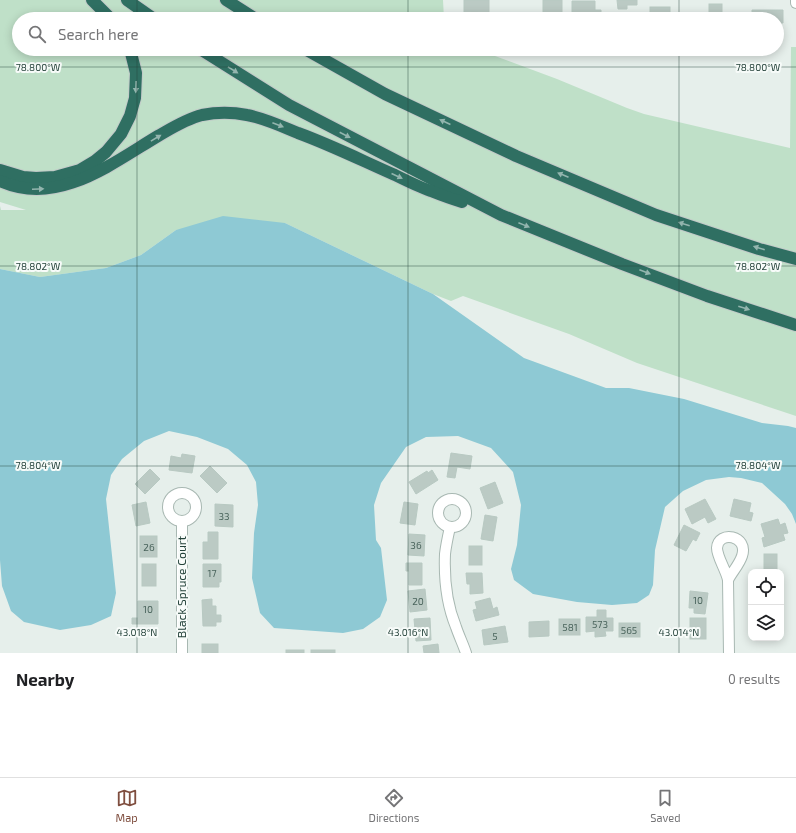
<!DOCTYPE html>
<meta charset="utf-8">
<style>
:root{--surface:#fff;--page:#f2f2f2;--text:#202124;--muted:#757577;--line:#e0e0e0;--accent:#7f4e3f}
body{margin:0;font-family:"Exo 2",sans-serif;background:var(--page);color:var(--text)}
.controls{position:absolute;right:12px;bottom:12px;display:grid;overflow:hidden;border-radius:8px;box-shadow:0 2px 10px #0003}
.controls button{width:36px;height:36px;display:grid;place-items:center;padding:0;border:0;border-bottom:1px solid var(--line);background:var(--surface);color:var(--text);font:20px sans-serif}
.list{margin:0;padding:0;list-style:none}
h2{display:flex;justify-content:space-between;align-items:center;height:52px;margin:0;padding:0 16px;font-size:17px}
h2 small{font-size:13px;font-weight:400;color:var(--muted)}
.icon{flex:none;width:22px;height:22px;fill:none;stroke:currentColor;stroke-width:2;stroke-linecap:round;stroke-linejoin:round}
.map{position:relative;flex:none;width:796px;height:653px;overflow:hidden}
.search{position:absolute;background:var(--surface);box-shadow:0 2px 10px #0003;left:12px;right:12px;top:12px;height:44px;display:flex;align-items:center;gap:10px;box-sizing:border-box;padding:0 14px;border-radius:22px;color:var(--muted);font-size:15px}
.sheet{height:124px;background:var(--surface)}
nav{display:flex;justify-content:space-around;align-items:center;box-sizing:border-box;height:56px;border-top:1px solid var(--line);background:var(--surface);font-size:11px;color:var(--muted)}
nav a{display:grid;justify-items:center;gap:2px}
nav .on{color:var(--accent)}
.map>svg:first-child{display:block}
.green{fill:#bfe0c8}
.water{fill:#8ec9d4}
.building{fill:#bbcac4;stroke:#b8c9c2}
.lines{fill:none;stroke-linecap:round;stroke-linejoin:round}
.minor-casing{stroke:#a8b8b2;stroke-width:12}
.highway-casing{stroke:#c2cac8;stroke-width:14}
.minor{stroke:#fff;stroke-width:10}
.highway{stroke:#2f6f62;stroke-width:12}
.oneway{fill:#93b5ae}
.ticks{fill:none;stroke:#24423a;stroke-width:1;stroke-opacity:0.45}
.labels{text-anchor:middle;stroke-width:4;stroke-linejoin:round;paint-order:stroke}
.number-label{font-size:10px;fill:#4a645c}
.street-label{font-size:12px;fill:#24423a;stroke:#f7fbf9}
.ticks-label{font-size:10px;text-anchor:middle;fill:#24423a;stroke:#f7fbf9;stroke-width:4;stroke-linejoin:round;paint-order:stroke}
</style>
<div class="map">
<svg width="796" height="653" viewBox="0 0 796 653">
<rect width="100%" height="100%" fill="#e6efeb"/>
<polygon class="green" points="0,0 443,0 444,19 19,19 19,49 476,49 557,79 627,108 644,114 790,148 791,47 796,47 796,416 637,363 569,334 463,296 451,301 433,294 285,223 176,230 141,255 106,268 40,277 0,269 0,206 1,210 26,210 0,202"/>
<polygon class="water" points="223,216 285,223 433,294 524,358 606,388 629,388 684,399 762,423 788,426 796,428 796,524 792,514 785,504 762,483 741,478 729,477 706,480 683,491 665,507 655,550 653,585 649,595 637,603 612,605 577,602 533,594 514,580 511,569 517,545 521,505 513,472 491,448 458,436 426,437 406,447 381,483 374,505 376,540 381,548 387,600 380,617 363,629 343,633 274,628 260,613 252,578 254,533 258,505 256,482 247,465 228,449 197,437 169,431 144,441 122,459 111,475 106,499 116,593 111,616 91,625 60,630 24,622 11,611 2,586 0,560 0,269 40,277 106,268 141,255 176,230"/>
<g class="building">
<polygon points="464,0 489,0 489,19 478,19 478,12 471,12 471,17 464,17"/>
<rect x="543" y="0" width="19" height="19"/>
<polygon points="617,0 637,0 637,5 627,5 627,9 618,9"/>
<polygon points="572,1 595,1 595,10 601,10 601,19 594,19 594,16 572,16"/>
<rect x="709" y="4" width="13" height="12"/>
<rect x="650" y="7" width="20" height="12"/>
<polygon points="752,10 783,10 783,23 777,23 777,19 752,19"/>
<polygon points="451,453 472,456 470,469 457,467 455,478 447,477"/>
<polygon points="182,454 195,456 192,473 169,470 171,456 181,458"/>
<polygon points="210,466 227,483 217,493 200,476"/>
<polygon points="150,469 160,479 145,494 135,484"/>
<polygon points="432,470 438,480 416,494 409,482 427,471 428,473"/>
<polygon points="495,482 503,503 488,509 480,488"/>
<polygon points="705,499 716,519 708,523 705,517 692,524 685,509"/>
<polygon points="734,499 751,503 749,512 753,513 751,521 730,516"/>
<polygon points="146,502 150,523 136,526 132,505"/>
<polygon points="404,502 418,504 415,525 400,523"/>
<polygon points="215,504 233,505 233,527 215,526"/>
<polygon points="485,515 497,517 493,541 481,539"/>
<polygon points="778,519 780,525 785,523 788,533 783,534 785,540 764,547 762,538 765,537 761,524"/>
<polygon points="684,525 700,533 696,541 693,539 686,551 674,545"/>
<polygon points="208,532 218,532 218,559 203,559 203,542 208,542"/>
<polygon points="409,534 425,535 424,556 408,555"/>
<rect x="140" y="536" width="17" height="21"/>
<rect x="469" y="546" width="13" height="19"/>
<rect x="764" y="554" width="13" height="18"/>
<polygon points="406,563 422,563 422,585 409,585 409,571 406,571"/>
<rect x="142" y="564" width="14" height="22"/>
<polygon points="203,564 221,564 221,582 219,582 219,587 203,587"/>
<polygon points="466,573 482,573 483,593 470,594 470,584 467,584"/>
<polygon points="425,589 427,610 410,612 408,591"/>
<polygon points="690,591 708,593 705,614 694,613 694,608 689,608"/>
<polygon points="490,598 493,609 497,607 499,615 476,621 473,610 477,609 475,602"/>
<polygon points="212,599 212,606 216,606 216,615 221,615 221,622 216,622 216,626 203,626 202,600"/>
<polygon points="138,601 158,601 158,624 132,624 132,618 138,618"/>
<polygon points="597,610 606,610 606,618 613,618 613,631 605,631 606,636 595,637 595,631 586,632 586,617 597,617"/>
<polygon points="430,618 431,640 416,641 414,619"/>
<rect x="690" y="618" width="16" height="21"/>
<rect x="559" y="619" width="21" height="16"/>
<polygon points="549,621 549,636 529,637 529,622"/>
<rect x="619" y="623" width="21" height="14"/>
<polygon points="505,626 508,642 484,645 482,630"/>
<rect x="202" y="644" width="16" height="9"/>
<polygon points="438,644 439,653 424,653 423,646"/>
<rect x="286" y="650" width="18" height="3"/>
<rect x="311" y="650" width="24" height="3"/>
</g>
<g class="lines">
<defs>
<g id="minor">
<polyline points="796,0 796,3"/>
<circle cx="182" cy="507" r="14"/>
<circle cx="452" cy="513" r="14"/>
<path d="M 450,527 C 448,536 446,545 445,554 C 444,578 447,605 456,627 C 459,636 463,644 466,653"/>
<path d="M 728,580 C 732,572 739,565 742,556 C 749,535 718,530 717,548 C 717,557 726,570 728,580 L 729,653"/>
<polyline points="182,653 182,521"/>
</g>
<g id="highway">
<polyline points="92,0 111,19"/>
<polyline points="127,0 154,19"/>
<polyline points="226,0 256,19"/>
<polyline points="200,49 289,105 501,215 622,264 707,296 796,325"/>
<polyline points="305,49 385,94 516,156 656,215 759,249 796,259"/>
<polyline points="0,170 23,177 36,178 55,177 80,170 95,161 106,152 121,134 130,116 135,98 136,73 130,49"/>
<path d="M 0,181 C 57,207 111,164 158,136 C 172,128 186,119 202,115 C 217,112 232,112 247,115 C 264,118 281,126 298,133 C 331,145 363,161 395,175 C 407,181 419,187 431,191 C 441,195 452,199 462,202"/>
</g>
</defs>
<use href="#minor" class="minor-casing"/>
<use href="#highway" class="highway-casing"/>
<use href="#minor" class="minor"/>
<use href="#highway" class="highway"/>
</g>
<defs><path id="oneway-solid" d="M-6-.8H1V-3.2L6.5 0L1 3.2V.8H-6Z"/></defs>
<g class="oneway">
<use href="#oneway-solid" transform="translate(233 70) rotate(32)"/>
<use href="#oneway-solid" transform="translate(136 87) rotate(92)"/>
<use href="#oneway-solid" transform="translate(445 122) rotate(-155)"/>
<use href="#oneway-solid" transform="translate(278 125) rotate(21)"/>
<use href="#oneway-solid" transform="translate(345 135) rotate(27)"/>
<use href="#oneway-solid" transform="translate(156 138) rotate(-31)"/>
<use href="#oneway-solid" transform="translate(563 175) rotate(-157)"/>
<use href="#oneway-solid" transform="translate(397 176) rotate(24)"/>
<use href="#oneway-solid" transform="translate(38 189) rotate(-2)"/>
<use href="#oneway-solid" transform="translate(684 224) rotate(-162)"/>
<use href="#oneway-solid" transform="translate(524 225) rotate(22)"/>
<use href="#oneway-solid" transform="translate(759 248) rotate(-163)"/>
<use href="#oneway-solid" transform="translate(645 272) rotate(21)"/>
<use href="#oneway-solid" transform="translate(744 308) rotate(18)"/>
</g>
<path class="ticks" d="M 137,0 L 137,19M 408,0 L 408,19M 679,0 L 679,19M 137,49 L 137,653M 408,49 L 408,653M 679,49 L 679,653M 0,67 L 796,67M 0,266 L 796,266M 0,466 L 796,466"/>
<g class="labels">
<g class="number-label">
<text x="224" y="520">33</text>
<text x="416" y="549">36</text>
<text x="149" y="551">26</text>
<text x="212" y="577">17</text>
<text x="698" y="604">10</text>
<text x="418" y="605">20</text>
<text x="148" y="613">10</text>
<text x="600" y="628">573</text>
<text x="570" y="631">581</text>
<text x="629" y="634">565</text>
<text x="495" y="640">5</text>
</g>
<g class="street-label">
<text transform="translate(182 587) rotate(-90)" y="4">Black Spruce Court</text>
</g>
</g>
<g class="ticks-label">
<text x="758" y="71">78.800°W</text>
<text x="38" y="71">78.800°W</text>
<text x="758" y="270">78.802°W</text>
<text x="38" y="270">78.802°W</text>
<text x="758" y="469">78.804°W</text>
<text x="38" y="469">78.804°W</text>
<text x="137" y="636">43.018°N</text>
<text x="408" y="636">43.016°N</text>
<text x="679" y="636">43.014°N</text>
</g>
</svg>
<div class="controls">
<button><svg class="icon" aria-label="locate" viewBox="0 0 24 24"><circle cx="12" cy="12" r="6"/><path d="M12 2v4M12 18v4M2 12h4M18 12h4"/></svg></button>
<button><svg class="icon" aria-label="layers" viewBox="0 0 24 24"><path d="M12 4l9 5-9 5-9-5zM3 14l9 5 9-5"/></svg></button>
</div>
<div class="search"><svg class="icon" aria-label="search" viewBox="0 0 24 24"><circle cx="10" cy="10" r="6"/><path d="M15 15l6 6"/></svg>Search here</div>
</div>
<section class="sheet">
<h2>Nearby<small>0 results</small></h2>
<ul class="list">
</ul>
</section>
<nav>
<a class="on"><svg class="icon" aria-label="map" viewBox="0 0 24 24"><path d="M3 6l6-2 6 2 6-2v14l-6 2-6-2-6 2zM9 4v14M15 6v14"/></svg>Map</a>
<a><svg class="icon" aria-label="directions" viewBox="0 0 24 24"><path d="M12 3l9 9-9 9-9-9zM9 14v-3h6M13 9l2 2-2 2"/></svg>Directions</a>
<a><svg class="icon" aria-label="saved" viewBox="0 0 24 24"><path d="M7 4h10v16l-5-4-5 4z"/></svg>Saved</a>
</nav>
